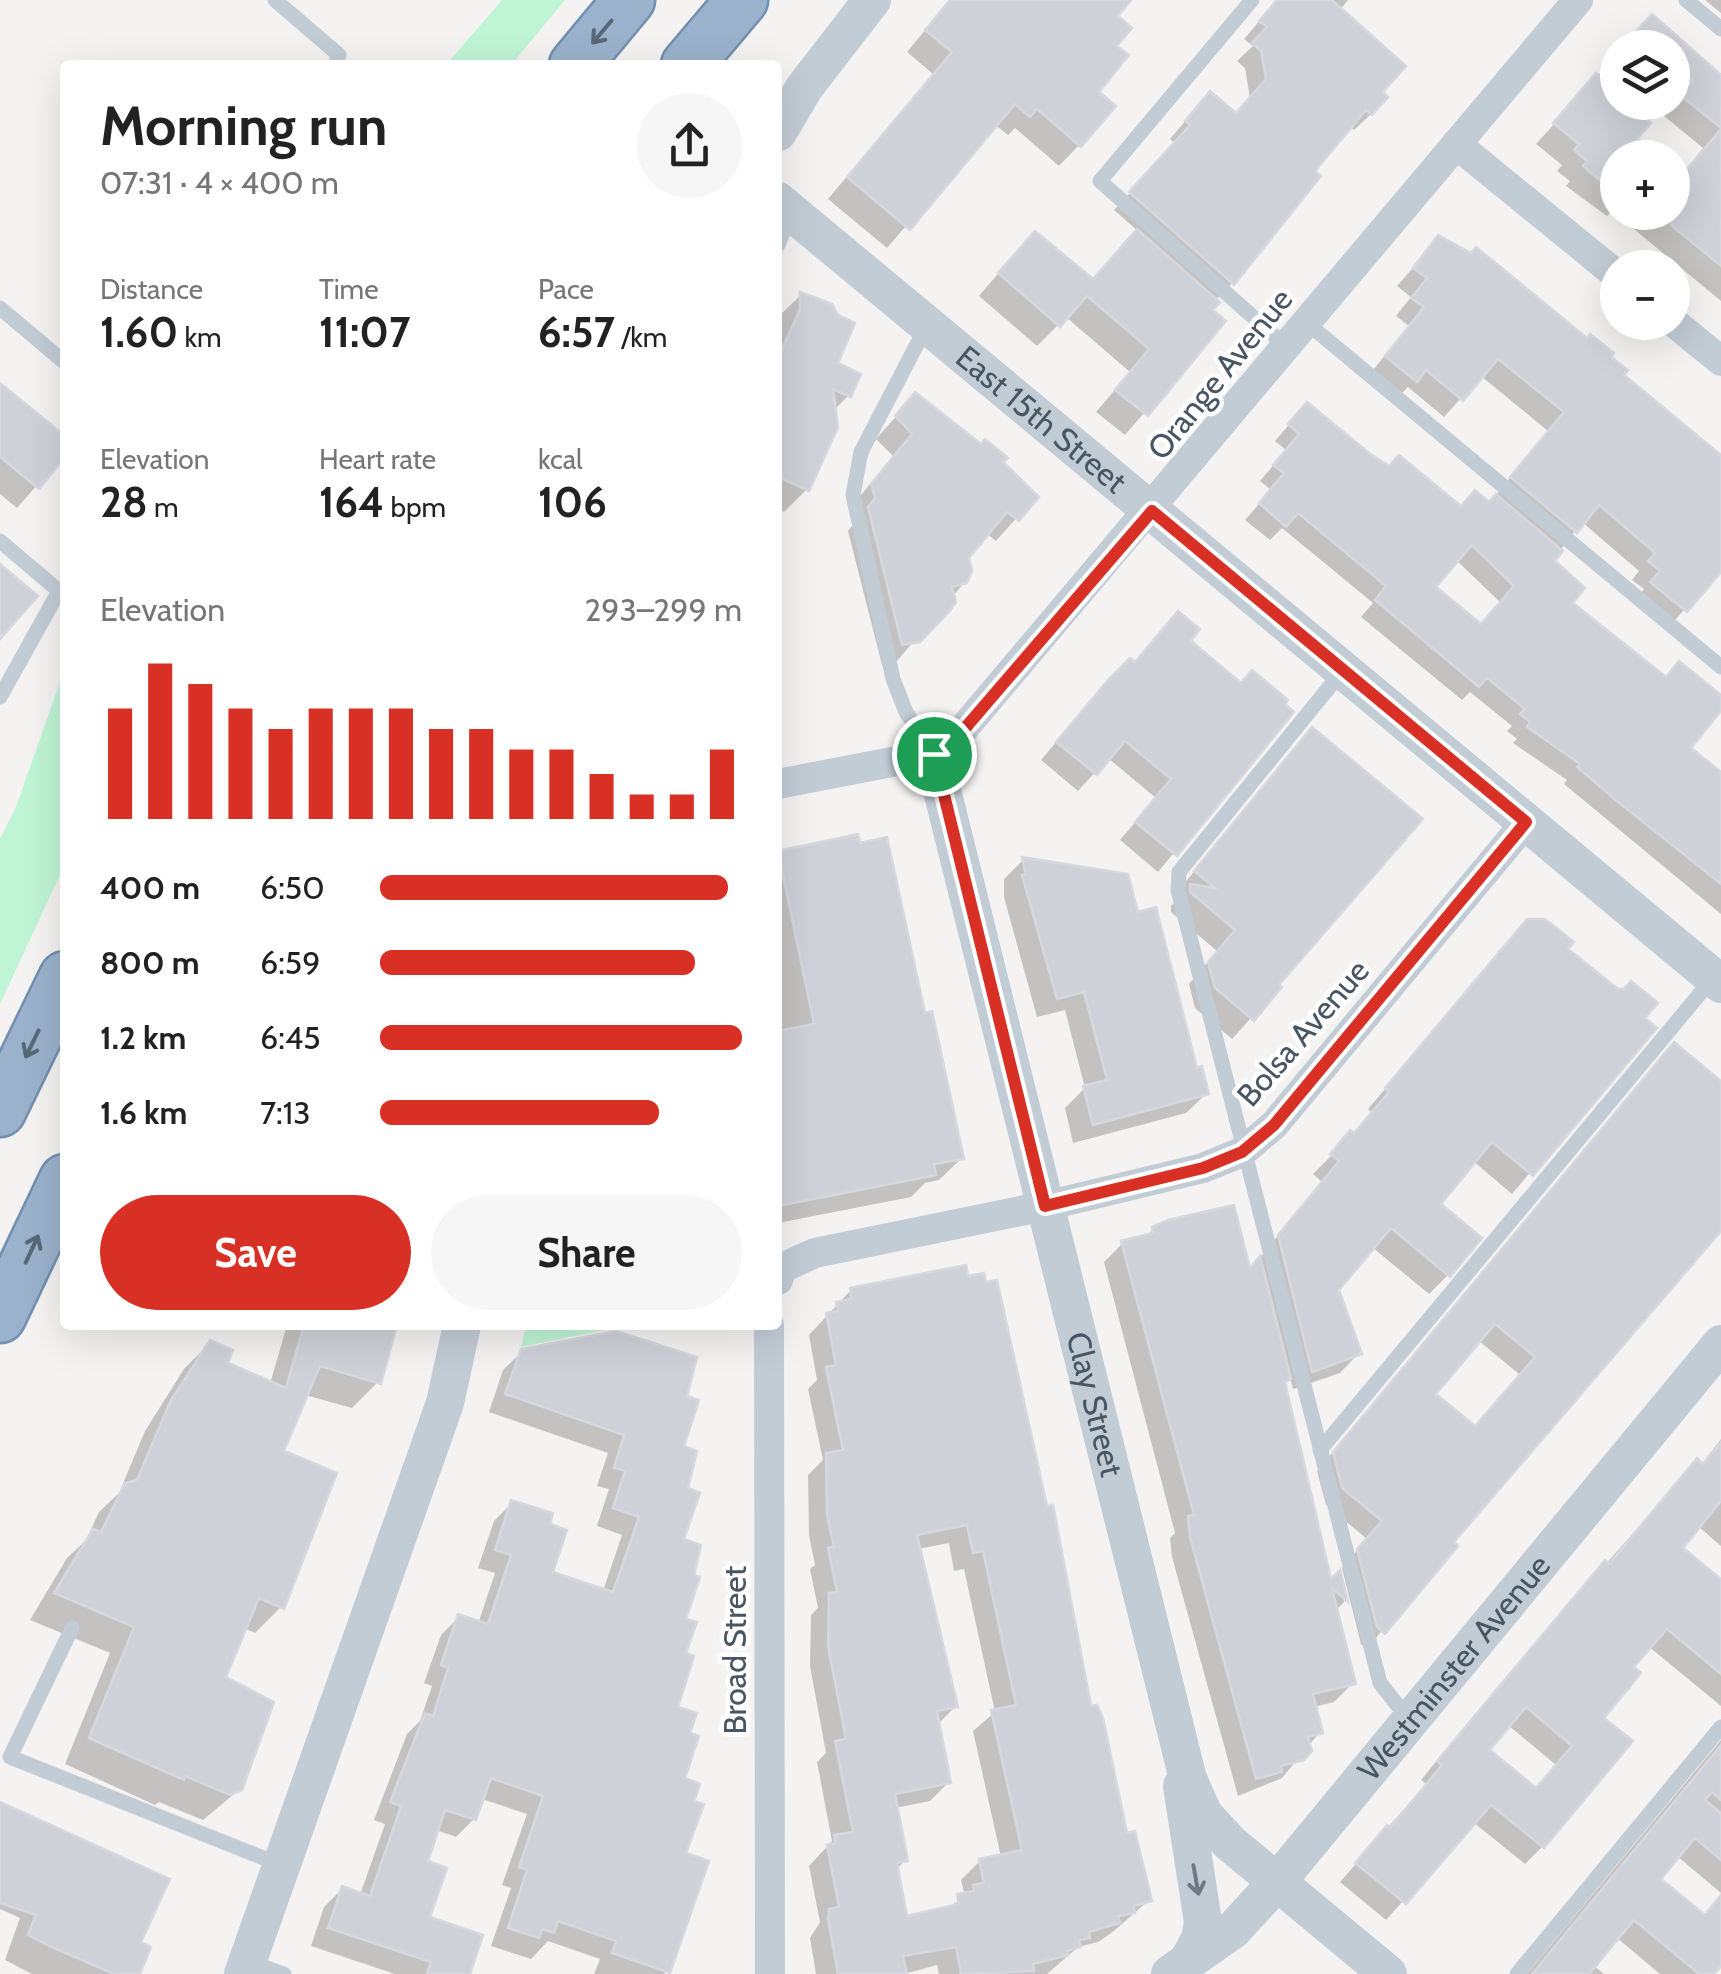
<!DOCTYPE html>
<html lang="en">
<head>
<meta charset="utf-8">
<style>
  :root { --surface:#fff; --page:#f6f6f6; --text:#222; --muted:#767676; --accent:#d93025 }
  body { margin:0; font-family:Cabin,sans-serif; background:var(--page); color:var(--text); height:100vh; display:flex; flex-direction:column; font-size:38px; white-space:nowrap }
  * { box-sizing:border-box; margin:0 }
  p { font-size:32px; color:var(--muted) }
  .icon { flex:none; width:55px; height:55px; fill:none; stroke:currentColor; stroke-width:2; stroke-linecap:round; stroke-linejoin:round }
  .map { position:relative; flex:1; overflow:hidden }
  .sheet { position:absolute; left:60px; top:60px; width:722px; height:1270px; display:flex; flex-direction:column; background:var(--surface); border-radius:10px; box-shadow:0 10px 40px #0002 }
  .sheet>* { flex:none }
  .fabs { position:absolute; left:1600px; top:30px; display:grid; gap:20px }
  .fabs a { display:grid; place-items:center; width:90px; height:90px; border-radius:50%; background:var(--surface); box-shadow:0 10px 40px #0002; font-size:50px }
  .pin { position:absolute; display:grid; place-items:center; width:85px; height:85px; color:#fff; margin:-42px; border:5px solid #fff; border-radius:50%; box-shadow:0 2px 10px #0007 }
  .round { display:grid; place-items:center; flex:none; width:105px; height:105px; border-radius:52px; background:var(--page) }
  .headline { display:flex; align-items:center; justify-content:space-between; height:170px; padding:0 40px }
  h1 { font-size:55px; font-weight:700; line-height:75px }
  .stats { display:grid; grid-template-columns:repeat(3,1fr); gap:15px; height:170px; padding:10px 40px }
  .stats div { display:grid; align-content:center }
  .stats b { font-size:42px; font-weight:700 }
  .stats small { font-size:28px; font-weight:400 }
  .stats p { font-size:28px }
  .chart { height:280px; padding:20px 40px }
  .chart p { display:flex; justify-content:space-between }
  .chart svg { width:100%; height:180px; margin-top:10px; stroke:var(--accent); stroke-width:6 }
  .button { display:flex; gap:20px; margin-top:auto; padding:20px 40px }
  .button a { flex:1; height:115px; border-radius:60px; background:var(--accent); color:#fff; font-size:40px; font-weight:700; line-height:115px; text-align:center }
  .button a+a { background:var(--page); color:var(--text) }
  ul { padding:0 40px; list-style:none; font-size:32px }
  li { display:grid; grid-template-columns:160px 120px 1fr; align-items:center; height:75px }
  li i { height:25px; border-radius:12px; background:var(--accent) }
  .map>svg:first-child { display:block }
  .green { fill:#bff4d4 }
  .shadow { fill:#0003; fill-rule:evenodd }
  .building { fill:#ced1d8; stroke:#d6d8de; stroke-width:2.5; fill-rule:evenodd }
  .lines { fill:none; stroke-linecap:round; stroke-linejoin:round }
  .trunk-casing { stroke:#718fb0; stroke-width:55 }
  .service { stroke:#c2ccd5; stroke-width:15 }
  .minor { stroke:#c2ccd5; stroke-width:30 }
  .tertiary { stroke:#c2ccd5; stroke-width:38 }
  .trunk { stroke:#9bb2cc; stroke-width:50 }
  .oneway { stroke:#596877 }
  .oneway2 { stroke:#6d7984 }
  .route-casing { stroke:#fff; stroke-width:20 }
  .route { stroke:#d93025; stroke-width:12 }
  .labels { text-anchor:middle; stroke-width:9; stroke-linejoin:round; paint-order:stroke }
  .street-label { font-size:32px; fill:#485562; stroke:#fff }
</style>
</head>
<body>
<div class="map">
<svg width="1721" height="1974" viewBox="0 0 1721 1974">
  <rect width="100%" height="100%" fill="#f5f2f2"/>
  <g class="green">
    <path d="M502 0H565L511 65H446Z"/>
    <path d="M65 668V864L0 1004V839L16 807Z"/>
    <path d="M526 1325H628L521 1347Z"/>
  </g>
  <g class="shadow">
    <path d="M950 0H1127L1114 16 1113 46 1079 145 1059 166 1015 128 1008 135 994 124 887 248 828 199 933 74 907 52Z"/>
    <path d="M1292 0H1348L1340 10 1380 93 1371 114 1354 130 1349 126 1312 171 1232 283 1215 301 1209 310 1223 321 1125 435 1096 412 1130 372 1066 317 1037 346 979 296 1014 255 1091 281 1138 231 1114 210 1175 143 1170 139 1194 111 1235 115 1250 98 1245 68 1237 61 1253 46 1244 39 1262 18Z"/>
    <path d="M1705 0H1721V13Z"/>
    <path d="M1652 18 1721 77V301L1612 211 1607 216 1566 186 1570 181 1557 171 1562 165 1536 144 1618 54V102H1672V48H1623ZM1658 111 1703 148 1680 177 1672 171V212H1618V158Z"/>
    <path d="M1439 238 1607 357 1620 375 1721 459V544L1716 574 1668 628 1635 601 1644 589 1632 580 1639 571 1582 522 1551 562 1569 603 1664 679 1721 698V707L1688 748 1721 775V914L1564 784 1567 780 1513 743 1517 739 1507 731 1512 726 1470 692 1462 700 1361 617 1373 603 1282 528 1270 540 1245 520 1271 490 1260 481 1286 450 1275 441 1293 420 1367 455 1460 508 1488 505 1548 431 1481 376 1444 417 1408 387 1398 397 1369 375 1409 326 1396 316 1411 297 1397 286ZM1456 560 1501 603 1480 627 1432 587Z"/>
    <path d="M801 295 849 395 833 411 807 489 784 512 778 509V317Z"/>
    <path d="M0 387 65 439V453L17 508 0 494Z"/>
    <path d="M915 395 1035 497 996 541 986 533 966 557 965 582 896 662 882 665 848 531 855 522 851 507 893 456 876 439Z"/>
    <path d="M1187 642 1240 686 1291 712 1158 872 1120 840 1156 798 1108 758 1078 791 1041 760 1091 701 1133 664Z"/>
    <path d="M1312 730 1278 988 1232 1039 1195 1008 1189 984 1217 951 1171 912V906L1181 896 1177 892Z"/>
    <path d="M856 837 923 1016 962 1158 939 1180 925 1183 911 1197 778 1223V854Z"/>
    <path d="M1023 860 1136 915 1206 1094 1186 1113 1073 1143 1065 1108 1085 1088 1065 1010 1037 1017 1004 897V879Z"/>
    <path d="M1528 921 1653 1028 1512 1194 1473 1161 1437 1204 1448 1275 1429 1294 1372 1247 1336 1290 1359 1353 1340 1373 1293 1389 1290 1377 1283 1384 1330 1583 1338 1574 1345 1601 1335 1611 1353 1683 1334 1702 1314 1707 1320 1732 1282 1778 1238 1796 1172 1557 1170 1538 1175 1533 1104 1262 1123 1243 1145 1238 1153 1229 1249 1271 1322 1182 1313 1174 1352 1135 1371 1112 1368 1109Z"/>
    <path d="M1658 1062 1721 1084V1228L1485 1502 1367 1649 1361 1644 1342 1568 1367 1539 1326 1505 1317 1471ZM1478 1340 1520 1375 1474 1428 1433 1395Z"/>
    <path d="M851 1290 1089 1710 1125 1836 1149 1900 1114 1931 1098 1942 1078 1947 1047 1974H939L937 1965 904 1974H816L810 1938 820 1922 809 1866 832 1841 817 1762 826 1753 810 1666 811 1615 818 1608 810 1569 815 1565 809 1535 808 1475 823 1460 808 1389 817 1380 809 1335ZM949 1543 954 1571 964 1569 995 1712 973 1731 1001 1857 980 1861 961 1880 965 1896 945 1910 905 1919 895 1870 906 1860 895 1808 930 1801 949 1782 937 1725 956 1706 918 1549Z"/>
    <path d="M287 1325H393L378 1382 352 1408 305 1395 280 1453 281 1607 255 1633 244 1628 223 1679 240 1789 203 1820 159 1802 155 1805 65 1764 110 1653 30 1620 67 1558 86 1540 99 1512 119 1493 145 1431 184 1369 210 1343 225 1365 270 1384Z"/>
    <path d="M522 1352 684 1397 683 1655 675 1709 686 1734 683 1854 668 1970 664 1974H594L600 1959 548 1941 531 1959 491 1946 511 1888 502 1885 527 1814 482 1799 474 1819 456 1837 436 1830 425 1863 427 1918 467 1974H395L311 1946 324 1907 342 1889 360 1895 385 1824 374 1820 407 1734 420 1721 432 1686 424 1683 441 1635 459 1617 478 1624 495 1573 478 1568 494 1521 512 1503 550 1573 603 1591 622 1535 597 1526 609 1489 597 1486 608 1453 489 1412 503 1370Z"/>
    <path d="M1721 1439V1546L1698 1526 1679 1548 1721 1583V1706L1648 1646 1630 1668 1601 1718 1543 1846 1525 1864 1473 1822 1386 1920 1340 1882 1426 1784 1421 1780 1494 1691 1680 1480 1701 1465ZM1508 1725 1556 1765 1535 1790 1487 1750Z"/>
    <path d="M1721 1740V1893L1677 1856 1658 1879 1703 1917 1721 1896V1962L1711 1974H1660L1616 1937 1593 1965 1604 1974H1527Z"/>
    <path d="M0 1805 137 1944V1974H32L5 1960 20 1918 0 1909Z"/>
  </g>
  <g class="building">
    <path d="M950 0H1131L1118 16 1132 28 1117 46 1129 55 1099 92 1116 106 1081 147 1037 109 1030 117 1015 104 910 230 847 177 952 52 925 30Z"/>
    <path d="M1277 0H1332L1406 66 1383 92 1388 97 1372 115 1366 110 1315 171 1321 176 1234 285 1129 192 1190 125 1185 121 1210 91 1236 113 1266 79 1261 51 1252 43 1267 27 1259 21Z"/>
    <path d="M1652 14 1721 75V128L1680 95 1692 81 1672 64V48H1645L1632 36Z"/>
    <path d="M1618 55V102H1627L1651 123 1637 139 1660 158H1618V195L1583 166 1587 161 1574 150 1579 144 1553 123 1596 73 1600 76Z"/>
    <path d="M1721 129V266L1672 226V187Z"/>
    <path d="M1137 229 1220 302 1213 310 1226 321 1148 416 1115 390 1149 349 1087 296 1060 327 998 273 1035 231 1093 279Z"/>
    <path d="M1438 235 1471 253 1476 247 1587 338 1590 334 1614 353 1611 357 1628 370 1624 375 1721 455V572L1687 612 1650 582 1660 571 1648 561 1655 553 1599 505 1577 533 1510 477 1564 412 1498 359 1463 401 1426 370 1417 382 1385 356 1424 307 1411 298 1427 278 1413 268Z"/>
    <path d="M800 292 832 304 838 315 855 323 838 363 861 374 851 397 833 389 838 427 809 491 778 477V358L800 309Z"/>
    <path d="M0 383 65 436V457L39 489 0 457Z"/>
    <path d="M915 392 981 444 985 439 1008 458 1003 462 1039 497 1019 521 1007 512 969 558 972 571 967 583 952 587 956 602 949 612 920 642 902 645 868 507 875 498 871 484 912 434 895 416Z"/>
    <path d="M1307 402 1369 453 1389 466 1399 455 1461 506 1475 490 1489 502 1496 494 1563 551 1555 561 1585 588 1573 603 1666 677 1679 661 1721 695V711L1691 748 1721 772V884L1617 801 1577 767 1580 764 1527 727 1530 722 1520 714 1525 709 1487 678 1479 687 1375 600 1386 586 1298 513 1286 527 1259 503 1284 473 1273 465 1299 434 1288 424ZM1472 545 1514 586 1481 624 1436 587Z"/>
    <path d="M0 564 38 596 0 639Z"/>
    <path d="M1178 611 1200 629 1191 641 1241 683 1252 670 1288 700 1285 704 1294 712 1177 856 1135 822 1171 779 1125 741 1097 775 1056 742 1108 680 1130 658 1135 662Z"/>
    <path d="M1312 727 1423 819 1279 985 1282 987 1254 1021 1215 988 1208 962 1235 930 1190 892V884L1215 888 1194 871Z"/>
    <path d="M858 834 860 843 887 837 925 1013 932 1011 964 1159 934 1164 936 1175 778 1206V1031L814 1024 778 851Z"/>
    <path d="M1022 857 1128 874 1138 912 1156 907 1197 1068 1202 1066 1209 1094 1093 1125 1083 1086 1107 1080 1084 992 1057 999 1022 875 1026 874Z"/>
    <path d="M1527 919H1545L1574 942 1568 949 1618 989H1624L1631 981 1658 1003 1645 1018 1657 1028 1533 1176 1492 1142 1441 1204 1482 1238 1450 1277 1391 1228 1339 1290 1362 1354 1312 1372 1278 1235 1339 1161 1330 1154 1350 1130 1354 1133 1389 1092 1385 1088Z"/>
    <path d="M1674 1042 1721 1081V1231L1454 1542 1458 1546 1385 1634 1377 1627 1357 1549 1382 1521 1342 1488 1333 1452ZM1495 1324 1535 1357 1475 1426 1436 1394Z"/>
    <path d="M1234 1205 1250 1268 1260 1256 1291 1379 1285 1382 1331 1579 1340 1570 1348 1602 1332 1588 1356 1684 1313 1694 1323 1733 1308 1737 1312 1751 1304 1760 1281 1766 1282 1772 1256 1779 1190 1537 1188 1516 1194 1515 1121 1241 1153 1233 1152 1227 1168 1220Z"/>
    <path d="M966 1265 968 1276 984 1273 986 1282 997 1280 1047 1506 1053 1505 1091 1706 1097 1705 1103 1718 1127 1833 1135 1831 1152 1901 1134 1906 1135 1913 1118 1916 1120 1923 1089 1932 1090 1938 1079 1940 1081 1947 1067 1951 1068 1955 1033 1964 1034 1971 961 1974 956 1947 903 1956 907 1974H838L828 1918 829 1909 839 1907 827 1845 836 1843 834 1835 853 1832 835 1741 846 1739 828 1646 829 1593 837 1592 828 1548 834 1547 827 1515 826 1453 843 1450 826 1367 836 1365 826 1313 838 1311 836 1302 851 1299 850 1288ZM967 1525 973 1553 983 1551 1016 1705 991 1710 1022 1850 979 1859 984 1883 973 1885 974 1891 957 1894 959 1904 907 1916 897 1863 908 1861 895 1794 951 1783 937 1711 958 1707 917 1535Z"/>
    <path d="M304 1325H397L381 1384 320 1366 284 1451 337 1473 284 1609 259 1598 226 1677 274 1702 242 1790 230 1795 185 1776 184 1780 89 1738 134 1627 54 1593 93 1529 101 1532 125 1483 137 1480 170 1402 210 1340 233 1350 228 1363 286 1388Z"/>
    <path d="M616 1331 697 1357 687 1396 699 1400 684 1446 697 1451 688 1488 700 1493 684 1539 701 1545 694 1575 700 1577 686 1619 697 1622 686 1653 694 1656 678 1707 697 1713 690 1733 699 1736 685 1778 700 1784 694 1801 704 1804 686 1853 709 1861 670 1973 612 1953 616 1941 558 1921 554 1933 542 1929 539 1938 508 1928 527 1870 519 1867 543 1796 491 1778 476 1820 445 1810 428 1861 447 1868 430 1917 483 1935 470 1974H427L431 1962 328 1928 342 1886 370 1896 401 1806 390 1802 425 1713 433 1716 448 1668 441 1665 458 1614 488 1624 511 1555 495 1550 511 1500 553 1513 550 1524 567 1530 553 1572 613 1592 639 1517 613 1508 625 1471 614 1468 624 1435 505 1394 521 1349Z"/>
    <path d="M1721 1442V1501L1683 1548 1721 1579V1674L1667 1629 1634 1667 1641 1673 1604 1718 1633 1741 1544 1848 1491 1805 1406 1904 1355 1863 1387 1825 1390 1828 1442 1765 1437 1761 1605 1560 1609 1564 1697 1458 1703 1464ZM1526 1707 1572 1746 1536 1788 1490 1750Z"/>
    <path d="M1721 1745V1800L1712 1792 1705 1800 1721 1813V1860L1695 1838 1661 1879 1705 1915 1721 1895V1966L1714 1974H1699L1634 1920 1589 1974H1532Z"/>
    <path d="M0 1802 170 1879 141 1942 151 1947 140 1974H114L54 1948 28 1935 36 1915 0 1903Z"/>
  </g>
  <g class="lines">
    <defs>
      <g id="trunk">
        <path d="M575 65 629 0"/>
        <path d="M687 65 742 0"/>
        <path d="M0 1111 65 977"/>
        <path d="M0 1317 65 1180"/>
      </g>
    </defs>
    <use href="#trunk" class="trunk-casing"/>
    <g class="service">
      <path d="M275 0 339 55 335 65"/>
      <path d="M1252 0 1100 181 1287 347"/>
      <path d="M1686 0 1721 29"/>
      <path d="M778 245 791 213"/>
      <path d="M0 308 63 361"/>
      <path d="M1307 323 1721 667"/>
      <path d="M927 325 861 452 853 495 893 679 906 712 933 754"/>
      <path d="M0 541 59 591 0 697"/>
      <path d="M1344 669 1179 872 1178 890 1380 1683 1410 1721"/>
      <path d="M1320 1450 1713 978"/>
      <path d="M72 1628 10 1757 281 1865"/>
      <path d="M247 1961 284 1974"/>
      <path d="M1517 1974 1721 1727"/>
    </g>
    <g class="minor">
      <path d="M1456 144 1618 276"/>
      <path d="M1672 321 1721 361"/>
      <path d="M778 784 933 754 959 734 1578 0"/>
      <path d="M778 1280 782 1268 815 1253 1045 1206 1203 1168 1242 1152 1274 1125 1526 822"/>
      <path d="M769 1325 770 1974"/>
    </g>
    <g class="tertiary">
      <path d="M778 132 804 88 872 0"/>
      <path id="s1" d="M778 201 1721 984"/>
      <path id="s2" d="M933 754 1188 1779 1204 1815 1230 1843 1388 1974"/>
      <path d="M1182 1786 1203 1922 1200 1939 1187 1963"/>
      <path d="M243 1974 445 1403 462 1325"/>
      <path id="s3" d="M1170 1974 1233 1930 1277 1882 1721 1344"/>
    </g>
    <use href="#trunk" class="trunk"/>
  </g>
  <defs><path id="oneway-shaft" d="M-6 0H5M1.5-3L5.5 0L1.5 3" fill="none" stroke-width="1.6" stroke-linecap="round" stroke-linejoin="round" transform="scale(2.5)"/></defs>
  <g class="oneway">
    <use href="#oneway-shaft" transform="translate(602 32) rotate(130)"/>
    <use href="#oneway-shaft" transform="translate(32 1044) rotate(116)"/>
    <use href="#oneway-shaft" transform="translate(32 1249) rotate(-65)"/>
  </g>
  <use class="oneway2" href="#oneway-shaft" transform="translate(1196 1880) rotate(80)"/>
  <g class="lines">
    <defs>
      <path id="route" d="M1152 511 1526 822 1274 1125 1242 1152 1203 1168 1045 1206 934 754 960 734Z"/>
    </defs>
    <use href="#route" class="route-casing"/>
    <use href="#route" class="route"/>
  </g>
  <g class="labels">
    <g class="street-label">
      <text transform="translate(1220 374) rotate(-51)" y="11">Orange Avenue</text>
      <text dy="11" stroke="none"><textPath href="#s1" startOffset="342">East 15th Street</textPath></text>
      <text transform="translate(1303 1033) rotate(-49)" y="11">Bolsa Avenue</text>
      <text dy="11" stroke="none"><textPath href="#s2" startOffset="670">Clay Street</textPath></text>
      <text transform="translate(735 1650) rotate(-90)" y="11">Broad Street</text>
      <text dy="11" stroke="none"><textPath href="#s3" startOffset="420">Westminster Avenue</textPath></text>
    </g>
  </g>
</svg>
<div class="fabs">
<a><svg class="icon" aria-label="layers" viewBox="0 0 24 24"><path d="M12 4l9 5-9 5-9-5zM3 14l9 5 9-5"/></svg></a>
<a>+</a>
<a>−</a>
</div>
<div class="pin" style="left:934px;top:754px;background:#1e9e55"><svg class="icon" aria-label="arrive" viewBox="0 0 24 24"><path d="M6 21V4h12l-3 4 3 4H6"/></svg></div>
<section class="sheet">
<div class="headline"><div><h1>Morning run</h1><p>07:31 · 4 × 400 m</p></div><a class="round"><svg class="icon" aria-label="share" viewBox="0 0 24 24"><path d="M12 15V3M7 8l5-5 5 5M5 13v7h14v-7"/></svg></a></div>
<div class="stats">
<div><p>Distance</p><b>1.60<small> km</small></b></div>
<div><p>Time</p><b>11:07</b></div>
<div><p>Pace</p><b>6:57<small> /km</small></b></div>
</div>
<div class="stats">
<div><p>Elevation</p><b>28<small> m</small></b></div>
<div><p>Heart rate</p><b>164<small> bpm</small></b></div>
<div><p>kcal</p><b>106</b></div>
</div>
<div class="chart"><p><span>Elevation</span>293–299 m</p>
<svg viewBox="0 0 160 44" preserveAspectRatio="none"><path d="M5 44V17M15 44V6M25 44V11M35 44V17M45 44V22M55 44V17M65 44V17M75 44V17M85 44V22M95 44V22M105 44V27M115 44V27M125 44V33M135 44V38M145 44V38M155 44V27"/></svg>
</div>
<ul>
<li><b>400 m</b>6:50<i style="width:96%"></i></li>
<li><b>800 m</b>6:59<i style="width:87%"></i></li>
<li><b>1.2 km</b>6:45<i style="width:100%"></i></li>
<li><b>1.6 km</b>7:13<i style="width:77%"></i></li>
</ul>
<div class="button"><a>Save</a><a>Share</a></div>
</section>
</div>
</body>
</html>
